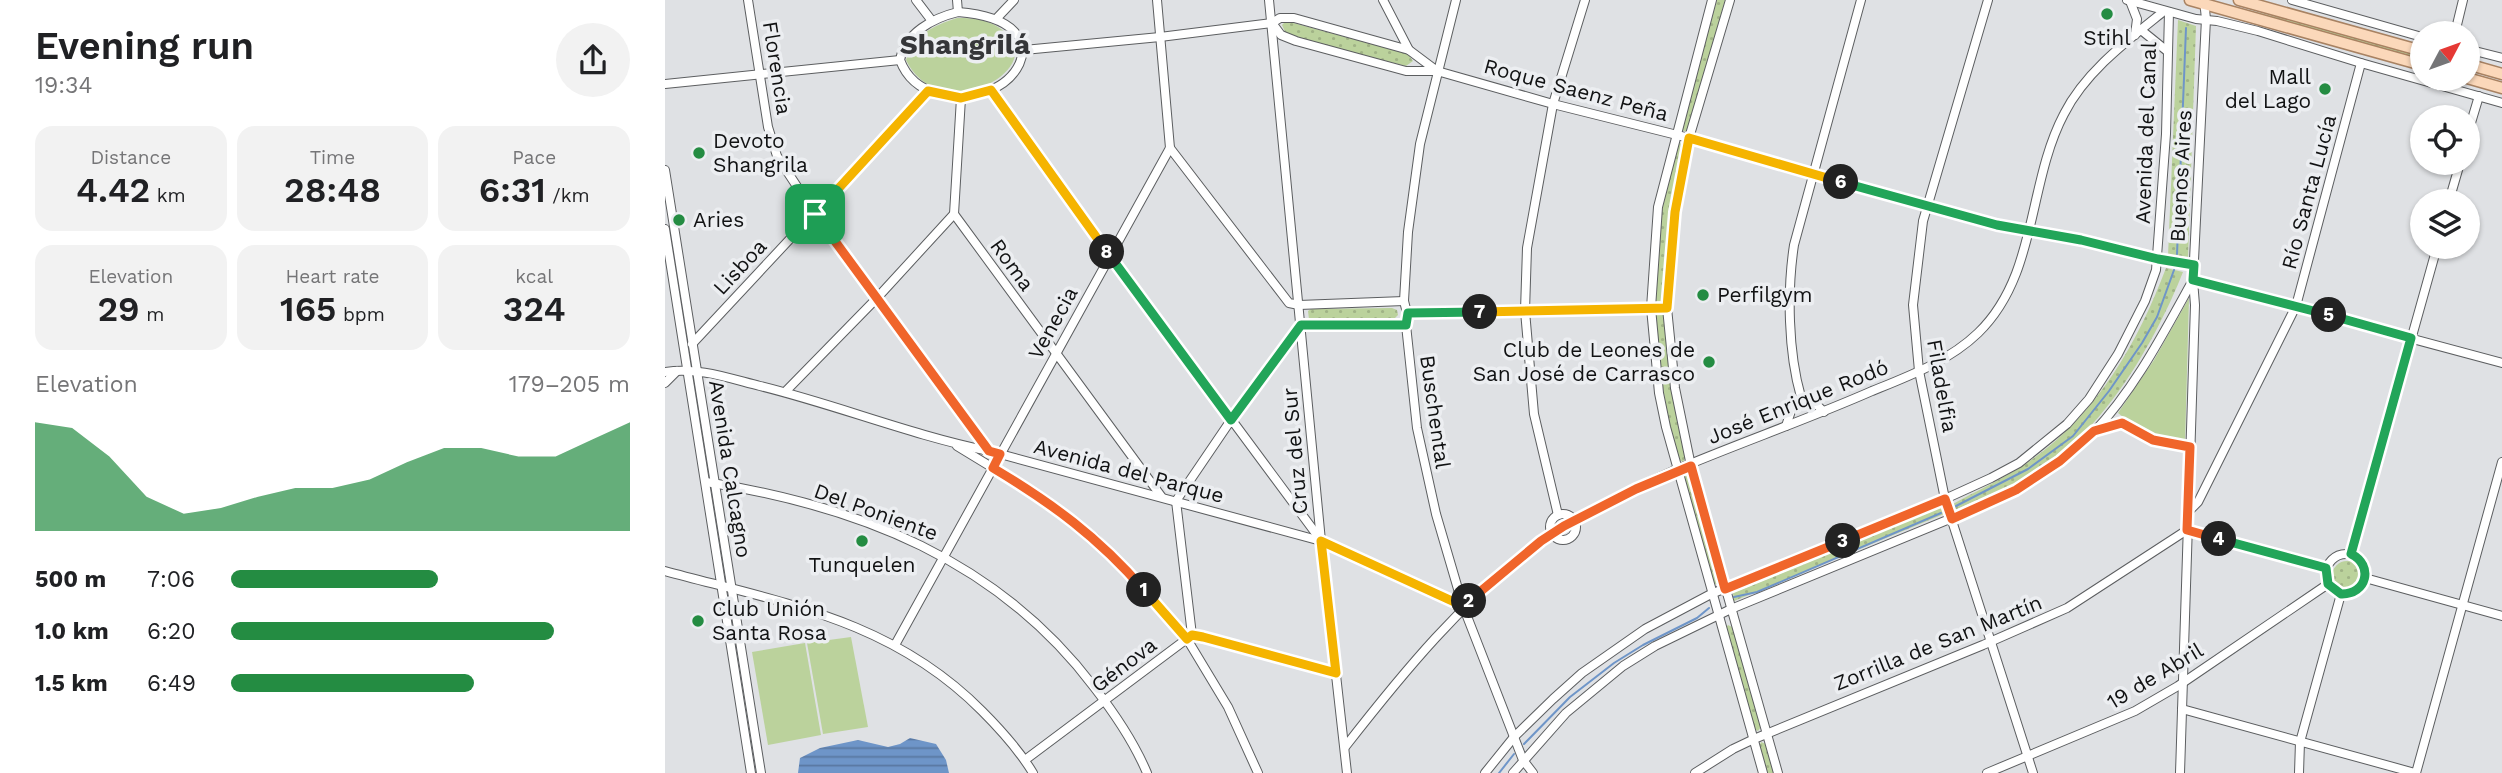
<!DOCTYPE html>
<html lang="en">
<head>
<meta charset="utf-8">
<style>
  :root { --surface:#fff; --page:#f2f2f2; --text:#202124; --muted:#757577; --accent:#248c42 }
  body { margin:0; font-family:"Work Sans",sans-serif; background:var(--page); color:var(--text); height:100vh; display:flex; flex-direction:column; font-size:26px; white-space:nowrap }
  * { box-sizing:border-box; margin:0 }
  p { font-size:23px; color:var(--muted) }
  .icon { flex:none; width:38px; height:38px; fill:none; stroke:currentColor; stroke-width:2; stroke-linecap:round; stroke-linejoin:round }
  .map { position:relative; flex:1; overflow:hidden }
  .details { display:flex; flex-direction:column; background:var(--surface); width:665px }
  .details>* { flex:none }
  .needle { width:46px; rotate:49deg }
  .buttons { position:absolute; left:1745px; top:21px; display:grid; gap:14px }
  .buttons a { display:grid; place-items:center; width:70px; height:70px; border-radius:50%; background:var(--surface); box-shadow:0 2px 5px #0004; font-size:35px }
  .pin { position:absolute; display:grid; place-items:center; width:60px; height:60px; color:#fff; margin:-30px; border-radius:14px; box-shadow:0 4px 10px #0006 }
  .km { position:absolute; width:35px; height:35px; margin:-18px; border-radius:50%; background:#222; color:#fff; font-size:19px; line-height:35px; text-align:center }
  .round { display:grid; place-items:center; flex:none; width:74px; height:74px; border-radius:37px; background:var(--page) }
  .head { display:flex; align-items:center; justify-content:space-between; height:119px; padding:0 35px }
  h1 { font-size:38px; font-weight:600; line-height:52px }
  .figures { display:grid; grid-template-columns:repeat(3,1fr); gap:10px; height:119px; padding:7px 35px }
  .figures div { display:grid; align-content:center; border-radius:18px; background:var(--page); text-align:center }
  .figures b { font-size:35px; font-weight:600 }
  .figures small { font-size:19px; font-weight:400 }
  .figures p { font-size:19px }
  .chart { height:196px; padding:14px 35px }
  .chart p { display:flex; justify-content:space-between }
  .chart svg { width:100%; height:126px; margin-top:7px; fill:var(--accent); opacity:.7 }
  ul { padding:0 35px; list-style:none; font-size:23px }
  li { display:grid; grid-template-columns:112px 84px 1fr; align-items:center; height:52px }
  li i { height:18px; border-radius:9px; background:var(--accent) }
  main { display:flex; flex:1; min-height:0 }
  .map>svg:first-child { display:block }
  .grass { fill:url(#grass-dots) }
  .green { fill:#bbd29c }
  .water { fill:url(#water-rules) }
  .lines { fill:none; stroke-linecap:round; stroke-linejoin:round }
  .stream { stroke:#6e95c8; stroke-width:2 }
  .minor-casing { stroke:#5c5e60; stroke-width:10 }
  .major-casing { stroke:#a88262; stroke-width:13 }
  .minor { stroke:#fff; stroke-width:8 }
  .major { stroke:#fbd8ba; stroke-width:10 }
  .split-1-casing { stroke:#fff; stroke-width:14 }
  .split-2-casing { stroke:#fff; stroke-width:14 }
  .split-3-casing { stroke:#fff; stroke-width:14 }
  .split-4-casing { stroke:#fff; stroke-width:14 }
  .split-5-casing { stroke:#fff; stroke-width:14 }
  .split-6-casing { stroke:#fff; stroke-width:14 }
  .split-7-casing { stroke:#fff; stroke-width:14 }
  .split-8-casing { stroke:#fff; stroke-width:14 }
  .split-9-casing { stroke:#fff; stroke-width:14 }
  .split-1 { stroke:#f0652b; stroke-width:9 }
  .split-2 { stroke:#f5b400; stroke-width:9 }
  .split-3 { stroke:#f0652b; stroke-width:9 }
  .split-4 { stroke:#f0652b; stroke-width:9 }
  .split-5 { stroke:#22a559; stroke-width:9 }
  .split-6 { stroke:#22a559; stroke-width:9 }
  .split-7 { stroke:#f5b400; stroke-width:9 }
  .split-8 { stroke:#22a559; stroke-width:9 }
  .split-9 { stroke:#f5b400; stroke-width:9 }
  .poi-dot { fill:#248c42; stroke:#eceef1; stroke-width:2.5 }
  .labels { text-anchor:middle; stroke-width:7; stroke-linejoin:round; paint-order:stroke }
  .poi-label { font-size:21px; fill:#111213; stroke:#eceef1; text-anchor:start }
  .street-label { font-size:21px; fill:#111213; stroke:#eceef1 }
  .district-label { font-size:28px; font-weight:bold; fill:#353639; stroke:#eceef1 }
</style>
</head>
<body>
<main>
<section class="details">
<div class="head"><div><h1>Evening run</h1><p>19:34</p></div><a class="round"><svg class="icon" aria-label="share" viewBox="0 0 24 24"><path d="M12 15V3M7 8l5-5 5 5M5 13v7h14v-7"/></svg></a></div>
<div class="figures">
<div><p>Distance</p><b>4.42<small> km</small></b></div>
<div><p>Time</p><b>28:48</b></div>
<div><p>Pace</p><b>6:31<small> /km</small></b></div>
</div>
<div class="figures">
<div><p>Elevation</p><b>29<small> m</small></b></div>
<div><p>Heart rate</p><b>165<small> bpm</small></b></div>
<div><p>kcal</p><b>324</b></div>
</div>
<div class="chart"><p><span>Elevation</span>179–205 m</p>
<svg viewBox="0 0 160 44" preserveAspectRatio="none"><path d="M0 44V6L10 8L20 18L30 32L40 38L50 36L60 32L70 29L80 29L90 26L100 20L110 15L120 15L130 18L140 18L150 12L160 6V44z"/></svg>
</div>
<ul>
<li><b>500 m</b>7:06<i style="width:52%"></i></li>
<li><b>1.0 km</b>6:20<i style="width:81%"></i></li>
<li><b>1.5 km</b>6:49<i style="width:61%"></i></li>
</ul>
</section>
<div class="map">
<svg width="1837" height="773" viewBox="0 0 1837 773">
  <defs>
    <pattern id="grass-dots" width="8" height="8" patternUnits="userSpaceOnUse" patternTransform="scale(1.75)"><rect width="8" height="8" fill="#bbd29c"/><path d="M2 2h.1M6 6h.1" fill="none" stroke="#a0b386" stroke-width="1.8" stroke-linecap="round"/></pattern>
    <pattern id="water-rules" width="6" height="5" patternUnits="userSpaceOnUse" patternTransform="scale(1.75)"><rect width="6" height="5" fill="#6e95c8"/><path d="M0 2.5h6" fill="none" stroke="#5978a1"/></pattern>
  </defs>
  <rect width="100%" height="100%" fill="#dfe1e4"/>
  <g class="grass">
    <path d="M1052 0H1060L1023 132 1015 130Z"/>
    <path d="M1560 4 1757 54V60L1560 6Z"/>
    <path d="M1513 20 1531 26 1523 258 1503 256Z"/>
    <path d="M621 21 743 54 748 61 741 66 622 36 617 25Z"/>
    <path d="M1012 143 1019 144 1003 221 998 301H990L995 220Z"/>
    <path d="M1501 268 1518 272C1489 345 1435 438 1363 477 1340 490 1314 499 1290 510L1288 504C1311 491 1336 480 1359 465 1429 419 1472 345 1501 268Z"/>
    <path d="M727 308 732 310 733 315 730 318 648 321 644 319 643 311 646 309Z"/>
    <path d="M989 314H998L1007 387 1021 456 1018 462 1013 459C1000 411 994 363 989 314Z"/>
    <path d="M1021 472 1026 474 1055 583 1048 585 1018 476Z"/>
    <path d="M1276 507 1279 514 1069 601 1068 593Z"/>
    <circle cx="1682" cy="576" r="15"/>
    <path d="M1063 625 1067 627 1096 727 1093 731 1089 729 1060 629Z"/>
    <path d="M1096 742 1101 744 1109 773H1101L1094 747Z"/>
  </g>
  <g class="green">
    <path d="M292 18C311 18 327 20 342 34 381 71 274 128 241 60 249 34 268 26 292 18Z"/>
    <path d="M1524 298 1520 444 1485 438 1453 413 1489 360Z"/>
    <path d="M186 637 203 727 158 734 142 643Z"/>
    <path d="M140 643 156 735 103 745 87 652Z"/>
  </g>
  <path class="water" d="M245 738 271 744 281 760 284 773H133L135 758 155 748 193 740 223 747 235 744Z"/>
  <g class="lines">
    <g class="stream">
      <path d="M1512 254 1521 28"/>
      <path d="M1291 506 1363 469 1408 436 1444 391 1477 343 1492 317 1509 270"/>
      <path d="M1069 597 1092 592 1276 513"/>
      <path d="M859 744 905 697 949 663 978 645 1032 618 1044 608"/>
      <path d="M834 773 849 754"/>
    </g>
    <defs>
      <g id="minor">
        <path d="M83 0 103 127 112 156 150 214 324 451"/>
        <path d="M251 0 267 21"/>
        <path d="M292 0 293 12"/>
        <path d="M604 0 656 541 682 773"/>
        <path d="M718 0 744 50"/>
        <path d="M791 0 755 144 743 232 739 301 742 313 741 325 752 428 771 514 798 606 858 760 868 773"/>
        <path d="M1047 0 993 207 986 308 994 393 1001 427 1098 773"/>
        <path d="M1065 0 1024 138 1010 212 1002 308 1010 388 1026 466 1113 773"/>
        <path d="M1323 0 1258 221 1248 305 1254 371 1280 499 1368 773"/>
        <path d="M1462 0 1531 19 1552 21 1593 31 1696 63 1837 103"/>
        <path d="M1627 0 1757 37"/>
        <path d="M1465 1 1472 19 1470 35"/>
        <path d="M293 12C409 21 347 114 274 94 255 89 242 79 235 60 240 33 268 18 293 12Z"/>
        <path d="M332 18 349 0"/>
        <path d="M607 23 616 35 631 41 741 71H772L888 104 1024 138 1262 207 1332 225 1416 240 1493 259 1529 265"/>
        <path d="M1476 30 1502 51"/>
        <path d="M1790 33 1798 0"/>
        <path d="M1802 49 1837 58"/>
        <path d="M359 50 495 37 607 23 615 18H629L744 50 772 71"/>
        <path d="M0 84 235 60"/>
        <path d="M326 90 446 257 655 539"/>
        <path d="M296 98 289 214 496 496"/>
        <path d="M1802 136 1814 96"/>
        <path d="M505 148 624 303 634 305 739 301"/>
        <path d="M0 170 96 773"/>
        <path d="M1784 201 1795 163"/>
        <path d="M0 229 86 773"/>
        <path d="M1528 280 1837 363"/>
        <path d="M742 313 1002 308"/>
        <path d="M27 344 263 91"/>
        <path d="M0 372C33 367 63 378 95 386 172 405 246 435 324 451L656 541 798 606"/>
        <path d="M0 383 12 371"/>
        <path d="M120 392 212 298 289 214"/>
        <path d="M1136 397C1123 352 1122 291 1129 245L1196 0"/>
        <path d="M1121 426 1127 408 1136 397 1153 406 1159 412"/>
        <path d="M1429 431 1457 423 1488 440 1525 447"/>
        <path d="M292 446 374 496 430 538 475 585 522 639 563 707 593 773"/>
        <path d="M41 482C194 506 333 560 429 687 450 714 469 742 482 773"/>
        <path d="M1523 512 1533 502 1631 306 1696 63"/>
        <circle cx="898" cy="527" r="13"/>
        <path d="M893 515 869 414 860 311 862 248 888 104 920 0"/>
        <circle cx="1681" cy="574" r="20"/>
        <path d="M1686 554 1772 247"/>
        <path d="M0 571C118 603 227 620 317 711 336 730 354 750 368 773"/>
        <path d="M1700 578 1837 616"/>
        <path d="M527 635 511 501 566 420 636 325H741"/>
        <path d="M230 645 505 148 492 0"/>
        <path d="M1517 709 1750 773"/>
        <path d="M680 747C740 670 797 601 875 542 910 516 968 489 1008 471 1074 443 1141 420 1207 391 1244 376 1284 361 1313 333 1373 275 1362 184 1399 114 1420 72 1463 40 1499 11"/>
        <path d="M360 760 527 635 671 673"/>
        <path d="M820 773 849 737 888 699 917 673 980 629 1046 594 1280 499 1326 478 1354 463 1402 424 1424 399 1453 354 1480 301 1491 270 1501 134 1504 12"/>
        <path d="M848 773 901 713 958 666 990 646 1066 609 1326 502C1362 484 1399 462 1428 433 1470 389 1499 332 1528 280"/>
        <path d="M1030 773 1068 749 1089 739 1318 645 1402 608 1522 530 1661 568"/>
        <path d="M1322 773 1470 711 1513 686 1663 584"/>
        <path d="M1515 773 1530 305 1528 280 1541 19 1539 0"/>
        <path d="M1634 773 1635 742 1676 594"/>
        <path d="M1751 773 1837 462"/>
      </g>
      <g id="major">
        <path d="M1525 0 1757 65"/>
        <path d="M1574 0 1757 51"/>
        <path d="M1802 64 1837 74"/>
        <path d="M1802 78 1837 88"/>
      </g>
    </defs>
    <use href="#minor" class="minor-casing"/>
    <use href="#major" class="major-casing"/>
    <use href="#minor" class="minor"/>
    <use href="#major" class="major"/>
  </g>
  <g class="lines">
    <defs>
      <path id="split-1" d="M150 214 324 451 335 454 328 468C388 504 433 537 479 590"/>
      <path id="split-2" d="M479 590 522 639 527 635 538 637 671 673 656 541 798 606 804 601"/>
      <path id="split-3" d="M804 601 876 541 899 526 971 489 1026 466 1060 589 1178 541"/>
      <path id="split-4" d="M1178 541 1280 499 1287 519 1351 490 1395 461 1429 431 1457 423 1488 440 1525 447 1522 530 1554 539"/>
      <path id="split-5" d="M1554 539 1661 568 1663 584 1676 594C1702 595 1709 565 1686 554L1746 338 1664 315"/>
      <path id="split-6" d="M1176 182 1332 225 1416 240 1493 259 1529 265 1528 280 1664 315"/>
      <path id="split-7" d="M815 312 1002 308 1010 212 1024 138 1176 182"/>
      <path id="split-8" d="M442 252 566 420 636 325H741L743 313 815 312"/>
      <path id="split-9" d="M150 214 263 91 296 98 326 90 442 252"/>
    </defs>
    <use href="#split-1" class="split-1-casing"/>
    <use href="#split-2" class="split-2-casing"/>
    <use href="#split-3" class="split-3-casing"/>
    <use href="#split-4" class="split-4-casing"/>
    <use href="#split-5" class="split-5-casing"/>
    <use href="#split-6" class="split-6-casing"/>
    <use href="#split-7" class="split-7-casing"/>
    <use href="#split-8" class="split-8-casing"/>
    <use href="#split-9" class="split-9-casing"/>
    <use href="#split-1" class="split-1"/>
    <use href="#split-2" class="split-2"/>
    <use href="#split-3" class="split-3"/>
    <use href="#split-4" class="split-4"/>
    <use href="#split-5" class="split-5"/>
    <use href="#split-6" class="split-6"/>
    <use href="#split-7" class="split-7"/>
    <use href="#split-8" class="split-8"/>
    <use href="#split-9" class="split-9"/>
  </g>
  <g class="poi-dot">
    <circle cx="1442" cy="14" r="7"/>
    <circle cx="1660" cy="89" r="7"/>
    <circle cx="34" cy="153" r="7"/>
    <circle cx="14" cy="220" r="7"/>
    <circle cx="1038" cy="295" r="7"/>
    <circle cx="1044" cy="362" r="7"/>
    <circle cx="197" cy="541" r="7"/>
    <circle cx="33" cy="621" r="7"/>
  </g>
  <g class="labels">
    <g class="poi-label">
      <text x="1442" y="45" text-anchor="middle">Stihl</text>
      <text x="1646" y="84" text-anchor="end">Mall<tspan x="1646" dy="24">del Lago</tspan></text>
      <text x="48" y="148">Devoto<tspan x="48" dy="24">Shangrila</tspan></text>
      <text x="28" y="227">Aries</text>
      <text x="1052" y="302">Perfilgym</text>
      <text x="1030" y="357" text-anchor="end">Club de Leones de<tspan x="1030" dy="24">San José de Carrasco</tspan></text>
      <text x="197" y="572" text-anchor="middle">Tunquelen</text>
      <text x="47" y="616">Club Unión<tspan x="47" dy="24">Santa Rosa</tspan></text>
    </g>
    <g class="street-label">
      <text transform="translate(112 68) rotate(81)" y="7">Florencia</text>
      <text transform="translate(911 90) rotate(15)" y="7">Roque Saenz Peña</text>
      <text transform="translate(1481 133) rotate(-88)" y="7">Avenida del Canal</text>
      <text transform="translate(1516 176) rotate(-87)" y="7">Buenos Aires</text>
      <text transform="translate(1644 192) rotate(-75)" y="7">Río Santa Lucía</text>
      <text transform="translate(347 265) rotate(54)" y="7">Roma</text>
      <text transform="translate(75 267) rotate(-47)" y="7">Lisboa</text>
      <text transform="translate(388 323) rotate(-61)" y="7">Venecia</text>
      <text transform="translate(1277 386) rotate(80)" y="7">Filadelfia</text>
      <text transform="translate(1133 402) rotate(-22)" y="7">José Enrique Rodó</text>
      <text transform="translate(770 412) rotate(82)" y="7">Buschental</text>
      <text transform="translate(630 451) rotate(-95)" y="7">Cruz del Sur</text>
      <text transform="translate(65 469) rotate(81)" y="7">Avenida Calcagno</text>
      <text transform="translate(464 471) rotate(15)" y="7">Avenida del Parque</text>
      <text transform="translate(211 512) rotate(20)" y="7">Del Poniente</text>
      <text transform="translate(1273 643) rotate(-22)" y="7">Zorrilla de San Martín</text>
      <text transform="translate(459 665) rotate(-37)" y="7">Génova</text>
      <text transform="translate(1490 676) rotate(-31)" y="7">19 de Abril</text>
    </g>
    <g class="district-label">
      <text x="300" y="54">Shangrilá</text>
    </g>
  </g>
</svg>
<div class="buttons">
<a><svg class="needle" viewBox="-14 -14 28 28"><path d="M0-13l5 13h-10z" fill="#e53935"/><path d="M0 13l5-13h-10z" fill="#757577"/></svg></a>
<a><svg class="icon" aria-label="locate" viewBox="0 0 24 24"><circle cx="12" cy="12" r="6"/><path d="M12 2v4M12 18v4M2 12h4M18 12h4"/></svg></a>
<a><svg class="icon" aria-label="layers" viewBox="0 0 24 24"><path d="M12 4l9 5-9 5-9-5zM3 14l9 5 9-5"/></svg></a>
</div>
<div class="pin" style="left:150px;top:214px;background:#1e9e55"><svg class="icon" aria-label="arrive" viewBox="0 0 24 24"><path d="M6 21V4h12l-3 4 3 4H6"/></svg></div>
<b class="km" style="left:479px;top:590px">1</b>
<b class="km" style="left:804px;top:601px">2</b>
<b class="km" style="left:1178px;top:541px">3</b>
<b class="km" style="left:1554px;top:539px">4</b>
<b class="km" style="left:1664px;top:315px">5</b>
<b class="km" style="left:1176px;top:182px">6</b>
<b class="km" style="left:815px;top:312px">7</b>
<b class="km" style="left:442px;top:252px">8</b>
</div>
</main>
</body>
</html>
